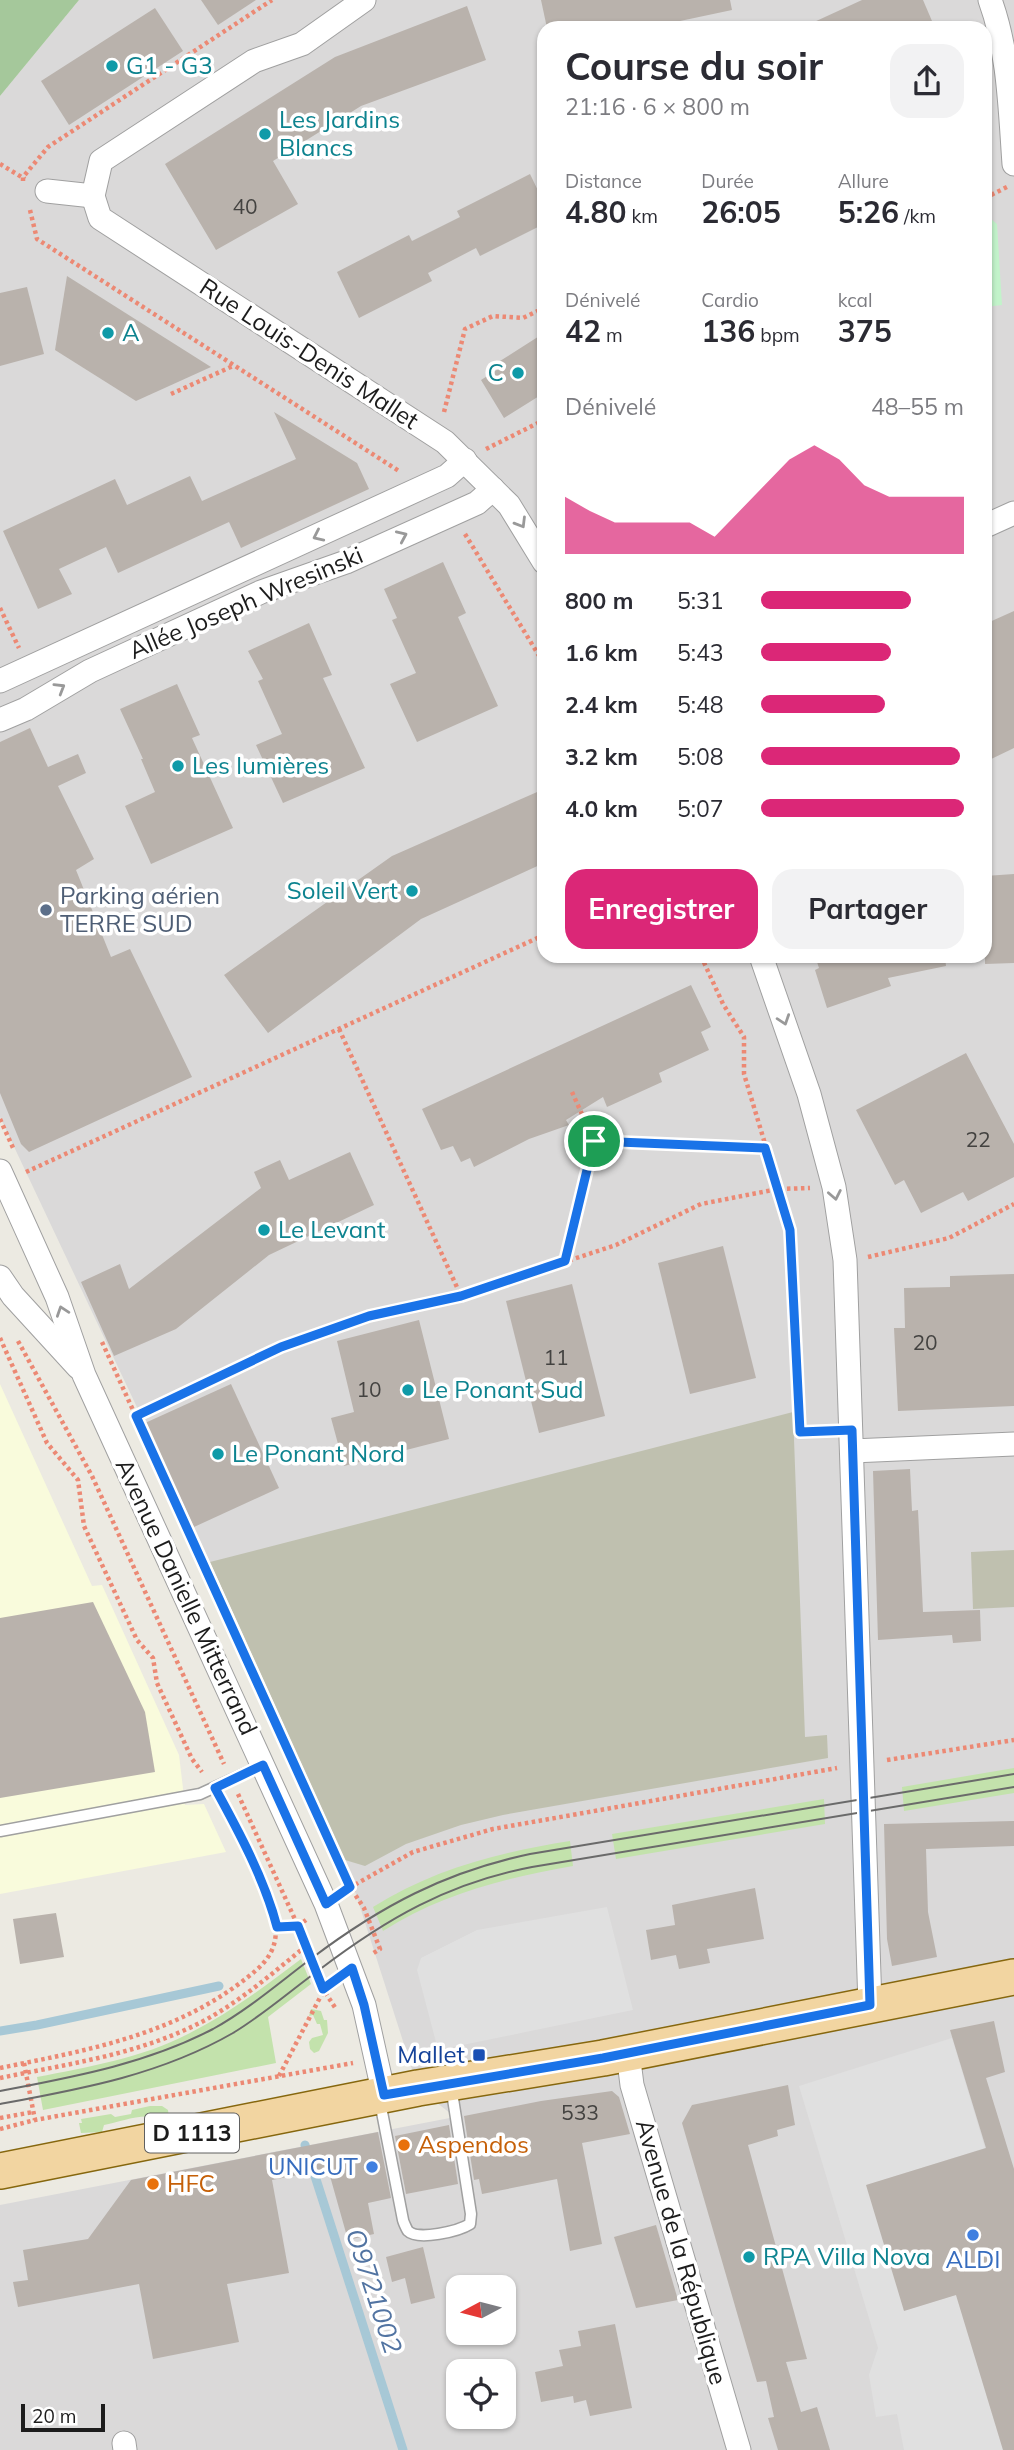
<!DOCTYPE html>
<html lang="fr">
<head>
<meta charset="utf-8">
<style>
  :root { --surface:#fff; --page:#f2f2f3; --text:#2b2b33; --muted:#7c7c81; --accent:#db2777 }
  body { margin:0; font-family:Mulish,sans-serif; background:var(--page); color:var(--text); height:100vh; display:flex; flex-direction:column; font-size:26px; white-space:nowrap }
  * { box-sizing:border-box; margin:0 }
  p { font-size:23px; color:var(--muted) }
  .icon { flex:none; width:38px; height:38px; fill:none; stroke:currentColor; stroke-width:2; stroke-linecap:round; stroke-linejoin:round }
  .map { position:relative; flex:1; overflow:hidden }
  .drawer { position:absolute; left:537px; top:21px; width:455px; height:942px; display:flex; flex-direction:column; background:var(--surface); border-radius:21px; box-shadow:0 2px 5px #0004 }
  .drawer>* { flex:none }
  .needle { width:46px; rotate:263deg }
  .controls { position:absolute; left:446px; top:2275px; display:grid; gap:14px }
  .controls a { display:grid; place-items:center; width:70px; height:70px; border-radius:14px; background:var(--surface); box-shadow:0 2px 5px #0004; font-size:35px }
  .scale { position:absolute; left:21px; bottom:18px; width:84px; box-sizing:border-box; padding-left:7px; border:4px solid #1c1c1c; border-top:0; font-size:19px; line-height:24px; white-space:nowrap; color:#1c1c1c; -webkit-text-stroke:5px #fff; paint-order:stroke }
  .pin { position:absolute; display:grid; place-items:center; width:60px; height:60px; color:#fff; margin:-30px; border:4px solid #fff; border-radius:50%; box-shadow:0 2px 7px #0007 }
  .round { display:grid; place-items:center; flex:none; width:74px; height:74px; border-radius:21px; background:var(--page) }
  .head { display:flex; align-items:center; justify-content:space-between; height:119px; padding:0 28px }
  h1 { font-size:38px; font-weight:700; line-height:52px }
  .metrics { display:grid; grid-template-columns:repeat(3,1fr); gap:10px; height:119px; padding:7px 28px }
  .metrics div { display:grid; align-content:center }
  .metrics b { font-size:30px; font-weight:700 }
  .metrics small { font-size:19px; font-weight:400 }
  .metrics p { font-size:19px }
  .chart { height:196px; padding:14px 28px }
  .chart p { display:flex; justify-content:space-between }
  .chart svg { width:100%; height:126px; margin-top:7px; fill:var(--accent); opacity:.7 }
  .primary-button { display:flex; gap:14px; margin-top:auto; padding:14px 28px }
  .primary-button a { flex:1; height:80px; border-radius:21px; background:var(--accent); color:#fff; font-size:28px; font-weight:700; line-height:80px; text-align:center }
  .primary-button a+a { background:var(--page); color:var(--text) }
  ul { padding:0 28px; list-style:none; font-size:23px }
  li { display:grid; grid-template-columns:112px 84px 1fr; align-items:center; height:52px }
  li i { height:18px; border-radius:9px; background:var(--accent) }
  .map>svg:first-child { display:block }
  .residential { fill:#dad9d9; fill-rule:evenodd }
  .education { fill:#f9fbdc }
  .construction { fill:#bfc0af }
  .grass { fill:#c3e2ac }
  .forest { fill:#a5c89b }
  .park { fill:#c2f3ca }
  .parking { fill:#e0e0e0 }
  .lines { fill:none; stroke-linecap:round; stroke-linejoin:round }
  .stream { stroke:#a7c8d6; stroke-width:9 }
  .building { fill:#b9b2ac }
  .lane-casing { stroke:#a0a0a0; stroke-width:13 }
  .street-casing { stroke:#a0a0a0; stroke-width:25 }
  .primary-casing { stroke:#86670e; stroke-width:38 }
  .path { stroke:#ec8974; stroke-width:4.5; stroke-dasharray:3.5 3.5; stroke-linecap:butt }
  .lane { stroke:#fff; stroke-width:10 }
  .street { stroke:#fff; stroke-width:23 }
  .primary { stroke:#f2d5a1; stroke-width:35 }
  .tram { stroke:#6a6a6a; stroke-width:2 }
  .oneway { stroke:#999 }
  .route-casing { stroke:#fff; stroke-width:14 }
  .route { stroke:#1a73e8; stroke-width:9 }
  .culture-dot { fill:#0f9aa8; stroke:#fff; stroke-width:2.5 }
  .service-dot { fill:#5c6f8a; stroke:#fff; stroke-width:2.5 }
  .transit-dot { fill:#1a4fb4; stroke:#fff; stroke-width:2.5 }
  .food-dot { fill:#e8710a; stroke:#fff; stroke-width:2.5 }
  .shop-dot { fill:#3f7fe0; stroke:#fff; stroke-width:2.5 }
  .labels { text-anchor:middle; stroke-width:7; stroke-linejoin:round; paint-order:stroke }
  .number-label { font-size:21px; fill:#434240 }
  .shield { fill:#fff; stroke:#606060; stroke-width:2 }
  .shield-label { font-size:23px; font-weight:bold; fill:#1c1c1c }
  .culture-label { font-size:24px; fill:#0d838f; stroke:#fff; text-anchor:start }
  .street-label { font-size:24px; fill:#1c1c1c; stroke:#fff }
  .service-label { font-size:24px; fill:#4e5e75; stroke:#fff; text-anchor:start }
  .transit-label { font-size:24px; fill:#164399; stroke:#fff; text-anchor:end }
  .food-label { font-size:24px; fill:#c56008; stroke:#fff; text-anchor:start }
  .shop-label { font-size:24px; fill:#366cbe; stroke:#fff; text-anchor:end }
  .water-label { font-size:26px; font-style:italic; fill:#5274a2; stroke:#fff }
</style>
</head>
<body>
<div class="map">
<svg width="1014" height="2450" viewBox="0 0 1014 2450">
  <rect width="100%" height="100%" fill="#eceae2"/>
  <path class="residential" d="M79 0H1014V2450H0V2205L455 2117 418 2088 345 1860 210 1562 0 1117V96ZM544 28H985V956H544ZM458 2287H504V2333H458ZM458 2371H504V2417H458Z"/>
  <path class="education" d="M0 1384 92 1586 102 1585 179 1755 185 1805 204 1804 226 1852 0 1894Z"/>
  <g class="construction">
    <path d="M793 1412 805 1737 827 1735 828 1758 503 1815 461 1825 406 1844 365 1866 345 1860 210 1562Z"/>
    <path d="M1014 1550V1607L973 1609 971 1552Z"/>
  </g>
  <g class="grass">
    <path d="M1014 1768V1793L904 1811 902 1787Z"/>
    <path d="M824 1799 825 1824 616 1859 612 1834Z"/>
    <path d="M570 1841 573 1866C505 1878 441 1894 383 1931L373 1907C433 1869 500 1852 570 1841Z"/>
    <path d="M301 1959 311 1984 268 2017 276 2063 43 2110 37 2077C88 2067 142 2058 188 2034 229 2014 265 1986 301 1959Z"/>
    <path d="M311 2009 321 2011 324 2020H327L328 2033 319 2051 314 2053 310 2049 309 2042 312 2038 323 2035 320 2024H317L313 2015 309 2016Z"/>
    <path d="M150 2106H162L168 2110 169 2119 161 2120C146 2111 121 2122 104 2125L102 2132 81 2133 79 2123H82L81 2119 111 2114 115 2117 131 2114 132 2110Z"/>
  </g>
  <path class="forest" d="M0 0H79L0 96Z"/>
  <path class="park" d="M985 214 997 224 1002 305 985 307Z"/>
  <g class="parking">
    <path d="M607 1907 633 2010 438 2050 417 1970 421 1958 477 1930Z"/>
    <path d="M952 2038 985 2148 867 2185 906 2310 956 2295 1003 2450H904L897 2414 876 2417 869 2375 878 2348 799 2086Z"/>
  </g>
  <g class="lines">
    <g class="stream">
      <path d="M0 2031 37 2025 219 1986"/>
      <path d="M305 2145 403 2450"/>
    </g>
  </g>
  <g class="building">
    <path d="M201 0H256L218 25Z"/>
    <path d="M541 0H730L732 10 647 28H547Z"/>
    <path d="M862 0H923L935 28H801Z"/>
    <path d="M467 6 486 60 361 106 273 161 298 204 216 250 165 164 335 57Z"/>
    <path d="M155 8 183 51 69 125 41 81Z"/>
    <path d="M530 174 544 203V224L480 256 476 248 428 273 432 281 359 318 337 272 409 235 412 241 460 217 457 211Z"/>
    <path d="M67 276 211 367 136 401 55 350Z"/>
    <path d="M27 287 44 354 0 366V293Z"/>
    <path d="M544 333V393L504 418 481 380 503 366 500 361Z"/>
    <path d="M274 412 357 463 369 489 241 548 229 522 118 573 106 547 59 569 72 594 38 609 3 531 115 479 127 505 190 476 202 501 296 459Z"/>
    <path d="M443 562 466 613 458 617 498 706 417 742 390 684 416 673 392 620 397 618 384 589Z"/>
    <path d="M1014 611V748L985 762V624Z"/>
    <path d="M309 623 332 675 323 678 365 768 283 803 256 745 282 734 258 681 263 679 248 651Z"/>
    <path d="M177 684 200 735 192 738 233 828 151 864 125 806 155 792 141 759H143L120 709Z"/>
    <path d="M30 728 48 767 78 754 86 773 58 786 94 859 76 870 111 957 130 949 192 1077 29 1152 21 1144 0 1093V742Z"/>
    <path d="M544 789V863L421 919 268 1033 224 975 392 856Z"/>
    <path d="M1014 874V963L985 964V876Z"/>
    <path d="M815 956H945L946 966 888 978 891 986 827 1008 815 970 819 968Z"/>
    <path d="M691 985 711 1027 701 1032 709 1050 659 1073 662 1082 607 1107 603 1097 566 1120 569 1125 529 1139 474 1167 470 1158 461 1162 453 1146 441 1150 422 1109Z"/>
    <path d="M966 1053 1014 1144V1177L968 1201 963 1192 921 1213 904 1180 895 1185 856 1110Z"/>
    <path d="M350 1152 374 1205 269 1255 176 1329 114 1356 81 1282 120 1264 129 1289 261 1188 254 1172 280 1160 289 1180Z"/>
    <path d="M723 1246 756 1378 690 1394 658 1263Z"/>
    <path d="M1014 1274V1406L898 1411 894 1328H905L904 1288 950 1287V1276Z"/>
    <path d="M572 1284 605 1416 539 1433 506 1301Z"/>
    <path d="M419 1320 449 1439 344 1466 331 1418 354 1412 337 1341Z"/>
    <path d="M231 1384 279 1488 194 1527 145 1423Z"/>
    <path d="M910 1469 912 1511 918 1510 923 1612 980 1610 981 1641 953 1643 952 1635 878 1640 873 1471Z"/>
    <path d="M93 1602 145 1712 155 1772 0 1798V1618Z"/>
    <path d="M1014 1821V1846L926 1849 928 1912 937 1957 892 1966 887 1939 884 1824Z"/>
    <path d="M755 1888 764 1939 707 1949 710 1963 679 1969 676 1955 651 1960 646 1930 675 1925 672 1905Z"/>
    <path d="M56 1913 64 1957 20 1964 13 1919Z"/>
    <path d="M994 2021 1005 2072 986 2078 1014 2169V2450H1003L956 2295 904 2311 866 2185 986 2148 950 2030Z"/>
    <path d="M788 2085 795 2125 777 2130 778 2136 748 2145 807 2359 786 2362 801 2412 817 2407 830 2450H778L768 2418 774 2417 766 2381 757 2382 682 2123 692 2105Z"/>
    <path d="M612 2091 619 2097 630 2134 582 2143 602 2244 570 2251 557 2179 482 2194 479 2179 474 2180 464 2116 541 2101Z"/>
    <path d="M449 2125 458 2184 406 2194 395 2136Z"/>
    <path d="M378 2132 391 2198 368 2203 374 2234 348 2240 328 2169 272 2180 289 2273 227 2284 239 2342 153 2359 139 2284 18 2307 13 2282 28 2280 23 2250 88 2239 131 2180Z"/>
    <path d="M656 2225 678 2300 636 2308 614 2237Z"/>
    <path d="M423 2247 435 2298 411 2304 405 2278 392 2282 386 2257Z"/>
    <path d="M615 2324 632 2408 590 2416 586 2400 574 2403 573 2396 541 2402 535 2372 563 2366 559 2350 581 2346 578 2331Z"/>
  </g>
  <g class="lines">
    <defs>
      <g id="lane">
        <path d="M0 1831 200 1794 263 1765"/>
        <path d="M380 2102 403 2220C403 2221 407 2230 408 2231 418 2241 459 2231 470 2224L471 2214 451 2086"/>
      </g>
      <g id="street">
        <path d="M364 0 302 44 254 61 101 161 93 196 100 218 445 442 509 505 544 562"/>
        <path d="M990 0C1009 52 1010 109 1014 164"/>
        <path d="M47 191 93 196"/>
        <path d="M985 526 1014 513"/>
        <path d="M0 681 447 476 465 460"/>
        <path d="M0 720 26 709 90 671 261 592 346 562 477 503 493 489"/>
        <path d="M761 956 809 1094 834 1187 845 1260 870 2005"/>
        <path d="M0 1171 57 1297 84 1375 326 1904 364 2005 384 2095"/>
        <path d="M0 1277 13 1296 78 1367"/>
        <path d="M852 1451 1014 1444"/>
        <path d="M628 2053 632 2085 739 2450"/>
        <path d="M124 2443 125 2450"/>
      </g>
      <path id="primary" d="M0 2171 418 2088 603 2058 1014 1977"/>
    </defs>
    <use href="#lane" class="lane-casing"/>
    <use href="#street" class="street-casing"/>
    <use href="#primary" class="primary-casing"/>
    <g class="path">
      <path d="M0 164 25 179"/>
      <path d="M23 181V177L48 147 272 0"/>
      <path d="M985 198 1007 187"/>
      <path d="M30 210 37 239 399 471"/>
      <path d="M171 394 233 366"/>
      <path d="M444 412 465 329 493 316 523 318 544 308"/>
      <path d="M486 449 544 420"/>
      <path d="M465 534 544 664"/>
      <path d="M0 608 19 648"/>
      <path d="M701 956 723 1004 744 1037V1074L791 1230 799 1376 800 1432 826 1431"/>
      <path d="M339 1029 461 1296"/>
      <path d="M572 1092 594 1141"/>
      <path d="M0 1119 14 1150"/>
      <path d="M26 1172 544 935"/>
      <path d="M868 1257 949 1238 1014 1204"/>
      <path d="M565 1260 594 1141 765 1148"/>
      <path d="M0 1338 47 1443 78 1480 84 1526 137 1640 153 1658 157 1683 192 1759 202 1772"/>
      <path d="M18 1341 92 1476 224 1764"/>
      <path d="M102 1342 350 1887 364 1908 380 1949 372 1954"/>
      <path d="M136 1416 281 1347 368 1316 461 1296 616 1245 701 1204 778 1189 810 1188"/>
      <path d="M887 1760 1014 1740"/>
      <path d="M238 1794 298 1926 323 1989 336 2009"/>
      <path d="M349 1888 413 1852 493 1829 837 1768"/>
      <path d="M277 1927 298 1926 306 1920"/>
      <path d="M24 2063 35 2120"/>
      <path d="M0 2068C83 2051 165 2037 236 1986 265 1965 283 1950 273 1912L223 1802"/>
      <path d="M279 2076 325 1988"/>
      <path d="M0 2078C63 2065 128 2056 187 2029 232 2009 269 1976 306 1946"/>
      <path d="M0 2118 33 2112"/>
      <path d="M0 2129 35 2120 353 2063"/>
    </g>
    <use href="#lane" class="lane"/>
    <use href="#street" class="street"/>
    <use href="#primary" class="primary"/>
    <g class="tram">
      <path d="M0 2091C73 2077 146 2064 213 2029 249 2009 280 1982 312 1958 381 1906 445 1872 530 1854L1014 1774"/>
      <path d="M0 2104C81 2089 160 2075 233 2033 263 2015 290 1991 319 1970 386 1919 448 1883 532 1867L1014 1787"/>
    </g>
  </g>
  <defs><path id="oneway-chevron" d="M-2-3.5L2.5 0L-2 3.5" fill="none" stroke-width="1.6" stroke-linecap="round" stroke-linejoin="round" transform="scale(1.75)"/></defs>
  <g class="oneway">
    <use href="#oneway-chevron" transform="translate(521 523) rotate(59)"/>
    <use href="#oneway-chevron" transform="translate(318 536) rotate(155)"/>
    <use href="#oneway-chevron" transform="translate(402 536) rotate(-24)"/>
    <use href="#oneway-chevron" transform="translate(60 688) rotate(-31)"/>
    <use href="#oneway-chevron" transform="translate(784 1020) rotate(71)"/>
    <use href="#oneway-chevron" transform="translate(835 1195) rotate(79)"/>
    <use href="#oneway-chevron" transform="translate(62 1311) rotate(-109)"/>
  </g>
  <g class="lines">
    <defs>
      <path id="route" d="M594 1141 765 1148 790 1230 800 1432 852 1430 870 2005 603 2058 384 2095 364 2005 352 1968 323 1989 298 1926 277 1927C265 1880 238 1830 215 1788L263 1765 326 1904 350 1887 136 1416 281 1347 369 1316 461 1296 565 1261Z"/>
    </defs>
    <use href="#route" class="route-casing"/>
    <use href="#route" class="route"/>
  </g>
  <g class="culture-dot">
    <circle cx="112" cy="66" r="7"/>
    <circle cx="265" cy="134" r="7"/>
    <circle cx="108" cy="333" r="7"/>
    <circle cx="518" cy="373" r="7"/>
    <circle cx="178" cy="766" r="7"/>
    <circle cx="412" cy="891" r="7"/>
    <circle cx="264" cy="1230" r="7"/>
    <circle cx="408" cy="1390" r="7"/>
    <circle cx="218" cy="1454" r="7"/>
    <circle cx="749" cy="2257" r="7"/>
  </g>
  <circle class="service-dot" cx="46" cy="910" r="7"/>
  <rect class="transit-dot" x="472" y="2048" width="14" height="14" rx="3.5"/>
  <g class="food-dot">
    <circle cx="404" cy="2145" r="7"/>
    <circle cx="153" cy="2184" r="7"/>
  </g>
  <g class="shop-dot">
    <circle cx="372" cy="2167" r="7"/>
    <circle cx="973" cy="2235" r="7"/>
  </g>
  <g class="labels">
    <g class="number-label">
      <text x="245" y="214">40</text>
      <text x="978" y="1147">22</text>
      <text x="925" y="1350">20</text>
      <text x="556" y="1365">11</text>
      <text x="369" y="1397">10</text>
      <text x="580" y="2120">533</text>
    </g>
    <rect class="shield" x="145" y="2113.5" width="94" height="39" rx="5"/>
    <g class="shield-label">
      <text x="192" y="2141">D 1113</text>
    </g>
    <g class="culture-label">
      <text x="126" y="74">G1 - G3</text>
      <text x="279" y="128">Les Jardins<tspan x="279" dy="28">Blancs</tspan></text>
      <text x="122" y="341">A</text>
      <text x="504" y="381" text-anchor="end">C</text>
      <text x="192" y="774">Les lumières</text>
      <text x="398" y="899" text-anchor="end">Soleil Vert</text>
      <text x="278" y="1238">Le Levant</text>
      <text x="422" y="1398">Le Ponant Sud</text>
      <text x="232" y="1462">Le Ponant Nord</text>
      <text x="763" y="2265">RPA Villa Nova</text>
    </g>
    <g class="street-label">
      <text transform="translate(309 354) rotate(33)" y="8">Rue Louis-Denis Mallet</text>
      <text transform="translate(246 603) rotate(-23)" y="8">Allée Joseph Wresinski</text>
      <text transform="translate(186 1597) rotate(65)" y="8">Avenue Danielle Mitterrand</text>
      <text transform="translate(681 2252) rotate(74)" y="8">Avenue de la République</text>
    </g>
    <g class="service-label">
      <text x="60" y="904">Parking aérien<tspan x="60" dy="28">TERRE SUD</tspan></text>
    </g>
    <g class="transit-label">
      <text x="465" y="2063">Mallet</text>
    </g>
    <g class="food-label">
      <text x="418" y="2153">Aspendos</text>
      <text x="167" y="2192">HFC</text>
    </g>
    <g class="shop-label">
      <text x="358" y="2175">UNICUT</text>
      <text x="973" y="2268" text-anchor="middle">ALDI</text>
    </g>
    <g class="water-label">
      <text transform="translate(374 2291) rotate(72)" y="9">O9721002</text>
    </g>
  </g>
</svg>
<div class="controls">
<a><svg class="needle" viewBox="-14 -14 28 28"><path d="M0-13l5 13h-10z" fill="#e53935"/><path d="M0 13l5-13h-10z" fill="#7c7c81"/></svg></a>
<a><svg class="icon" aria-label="locate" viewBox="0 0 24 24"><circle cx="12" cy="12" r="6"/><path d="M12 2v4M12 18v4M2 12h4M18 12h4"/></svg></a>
</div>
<div class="scale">20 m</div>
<div class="pin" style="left:594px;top:1141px;background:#1e9e55"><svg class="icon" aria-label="arrive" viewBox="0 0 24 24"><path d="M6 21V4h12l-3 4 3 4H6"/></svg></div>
<section class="drawer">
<div class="head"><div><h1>Course du soir</h1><p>21:16 · 6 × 800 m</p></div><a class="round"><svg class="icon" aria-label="share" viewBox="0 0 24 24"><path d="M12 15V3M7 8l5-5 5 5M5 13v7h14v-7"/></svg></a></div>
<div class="metrics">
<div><p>Distance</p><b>4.80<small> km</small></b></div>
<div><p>Durée</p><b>26:05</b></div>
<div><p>Allure</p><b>5:26<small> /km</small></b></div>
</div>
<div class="metrics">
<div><p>Dénivelé</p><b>42<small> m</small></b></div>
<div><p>Cardio</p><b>136<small> bpm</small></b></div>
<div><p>kcal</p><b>375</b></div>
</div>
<div class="chart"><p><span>Dénivelé</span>48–55 m</p>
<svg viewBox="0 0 160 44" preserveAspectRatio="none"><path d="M0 44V24L10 29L20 33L30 33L40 33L50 33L60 38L70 29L80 20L90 11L100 6L110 11L120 20L130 24L140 24L150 24L160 24V44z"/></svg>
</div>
<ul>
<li><b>800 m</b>5:31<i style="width:74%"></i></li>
<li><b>1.6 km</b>5:43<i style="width:64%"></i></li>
<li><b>2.4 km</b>5:48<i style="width:61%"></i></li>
<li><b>3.2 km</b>5:08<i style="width:98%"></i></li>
<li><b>4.0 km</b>5:07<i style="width:100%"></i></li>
</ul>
<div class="primary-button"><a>Enregistrer</a><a>Partager</a></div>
</section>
</div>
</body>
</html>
